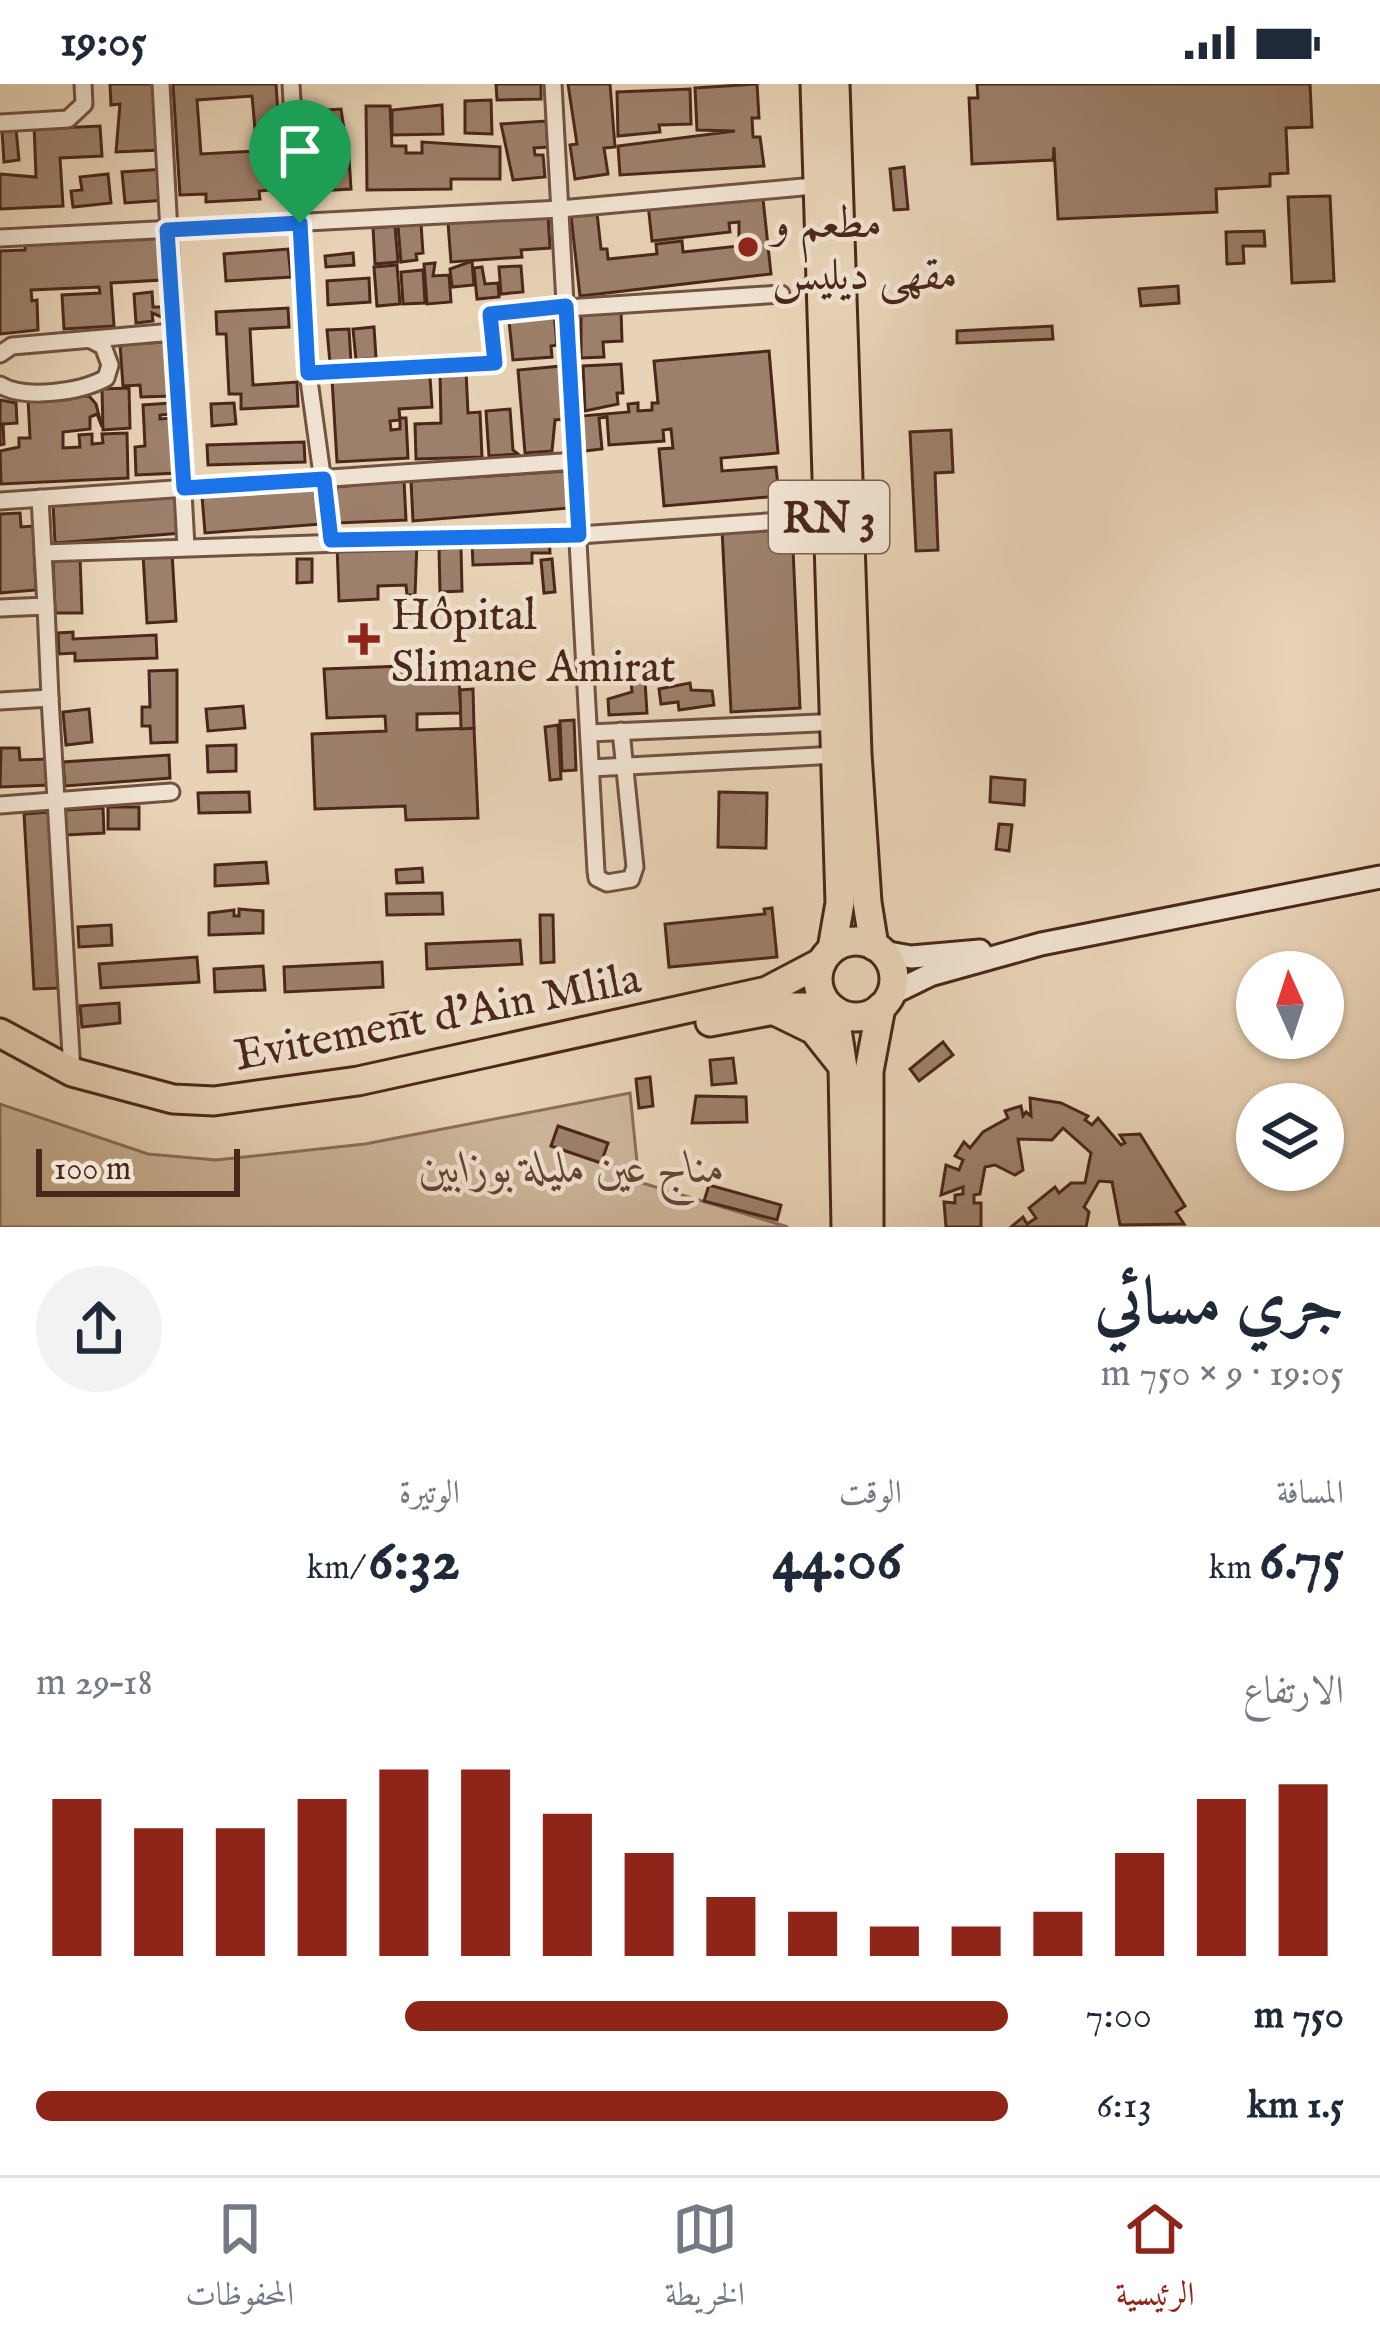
<!DOCTYPE html>
<html lang="ar">
<head>
<meta charset="utf-8">
<style>
  :root { --surface:#fff; --page:#f2f2f3; --text:#1f2937; --muted:#747a83; --line:#e0e1e3; --accent:#8f2418 }
  body { margin:0; font-family:"IM FELL English",Amiri,serif; background:var(--page); color:var(--text); direction:rtl; height:100vh; display:flex; flex-direction:column; font-size:45px; white-space:nowrap }
  * { box-sizing:border-box; margin:0 }
  p { font-size:39px; color:var(--muted) }
  .icon { flex:none; width:66px; height:66px; fill:none; stroke:currentColor; stroke-width:2; stroke-linecap:round; stroke-linejoin:round }
  .map { position:relative; height:1143px; overflow:hidden; direction:ltr }
  .details { display:flex; flex-direction:column; background:var(--surface); flex:1 }
  .details>* { flex:none }
  .needle { width:78px; rotate:357deg }
  .buttons { position:absolute; left:1236px; top:867px; display:grid; gap:24px }
  .buttons a { display:grid; place-items:center; width:108px; height:108px; border-radius:50%; background:var(--surface); box-shadow:0 3px 9px #0004; font-size:60px }
  .scale { position:absolute; left:36px; bottom:30px; width:204px; box-sizing:border-box; padding-left:12px; border:6px solid #4b271a; border-top:0; font-size:33px; line-height:42px; white-space:nowrap; color:#4b271a; -webkit-text-stroke:9px #f0e2d0; paint-order:stroke }
  .pin { position:absolute; display:grid; place-items:center; width:102px; height:102px; color:#fff; margin:-123px -51px; border-radius:50% 50% 50% 0; rotate:-45deg; box-shadow:0 0 12px #0007 }
  .pin .icon { rotate:45deg }
  .round { display:grid; place-items:center; flex:none; width:126px; height:126px; border-radius:63px; background:var(--page) }
  .overview { display:flex; align-items:center; justify-content:space-between; height:204px; padding:0 36px }
  h1 { font-size:66px; font-weight:800; line-height:90px }
  .figures { display:grid; grid-template-columns:repeat(3,1fr); gap:18px; height:204px; padding:12px 36px }
  .figures div { display:grid; align-content:center }
  .figures b { font-size:60px; font-weight:800 }
  .figures small { font-size:33px; font-weight:400 }
  .figures p { font-size:33px }
  .chart { height:336px; padding:24px 36px }
  .chart p { display:flex; justify-content:space-between }
  .chart svg { width:100%; height:216px; margin-top:12px; stroke:var(--accent); stroke-width:6 }
  ul { padding:0 36px; list-style:none; font-size:39px }
  li { display:grid; grid-template-columns:192px 144px 1fr; align-items:center; height:90px }
  li i { height:30px; border-radius:15px; background:var(--accent) }
  .status { display:flex; justify-content:space-between; align-items:center; height:84px; padding:0 60px; background:var(--surface); direction:ltr }
  .status svg { height:33px; fill:currentColor }
  .dock { display:flex; justify-content:space-around; align-items:center; height:168px; border-top:3px solid var(--line); background:var(--surface); font-size:33px; color:var(--muted) }
  .dock a { display:grid; justify-items:center; gap:6px }
  .dock .current { color:var(--accent) }
  .map>svg:first-child { display:block }
  .green { fill:#cdb69b; stroke:#8c6e5a; stroke-width:3 }
  .building { fill:#9d806b; stroke:#4b271a; stroke-width:3; fill-rule:evenodd }
  .lines { fill:none; stroke-linecap:round; stroke-linejoin:round }
  .street-casing { stroke:#725241; stroke-width:21 }
  .secondary-casing { stroke:#4b271a; stroke-width:27 }
  .highway-casing { stroke:#4b271a; stroke-width:33 }
  .street { stroke:#f0e2d0; stroke-width:15 }
  .secondary { stroke:#f0e2d0; stroke-width:21 }
  .highway { stroke:#e8d3b6; stroke-width:27 }
  .route-casing { stroke:#fff; stroke-width:24 }
  .route { stroke:#1a73e8; stroke-width:15 }
  .poi-dot { fill:#8f2418; stroke:#f0e2d0; stroke-width:4.5 }
  .labels { text-anchor:middle; stroke-width:9; stroke-linejoin:round; paint-order:stroke }
  .shield { fill:#f0e2d0; stroke:#7c5f51; stroke-width:3 }
  .shield-label { font-size:42px; font-weight:bold; fill:#4b271a }
  .poi-label { font-size:45px; fill:#4b271a; stroke:#f0e2d0; text-anchor:start }
  .street-label { font-size:45px; fill:#4b271a; stroke:#f0e2d0 }
  .park-label { font-size:45px; font-style:italic; fill:#654434; stroke:#f0e2d0 }
</style>
</head>
<body>
<div class="status"><b>19:05</b><svg viewBox="0 0 49 12"><path d="M0 12V9h3v3zM5 12V6h3v6zM10 12V3h3v9zM15 12V0h3v12zM26 1h20v11H26zM47 4h2v5h-2z"/></svg></div>
<div class="map">
<svg width="1380" height="1143" viewBox="0 0 1380 1143">
  <rect width="100%" height="100%" fill="#e8d3b6"/>
  <filter id="stains"><feTurbulence type="fractalNoise" baseFrequency=".00167" numOctaves="4"/><feColorMatrix values="0 0 0 0 .2 0 0 0 0 .09 0 0 0 0 .02 0 0 0 .5 -.17"/></filter>
  <radialGradient id="worn" r=".72"><stop offset=".6" stop-color="#630" stop-opacity="0"/><stop offset="1" stop-color="#630" stop-opacity=".3"/></radialGradient>
  <path class="green" d="M630 1009 639 1098 788 1143H0V1020L148 1070 216 1076 365 1060Z"/>
  <g class="building">
    <path d="M110 0H157L161 66 116 68 120 20 111 21Z"/>
    <path d="M173 0H276L283 105 259 107 260 115 206 118V110L180 111ZM252 12 257 67 201 70 197 16Z"/>
    <path d="M496 0H541V15L497 16Z"/>
    <path d="M568 0H610L615 63 604 64 608 90 575 95 570 61 577 60Z"/>
    <path d="M757 0 759 34H752L753 53H760L764 82 620 91 618 62 735 47 697 46 695 4Z"/>
    <path d="M977 0H1310L1312 43 1286 44 1288 89 1270 90V102L1216 105 1217 128 1058 135 1054 63 1053 76 972 80 969 14H978Z"/>
    <path d="M690 5 691 40 659 41 660 48 618 52 617 8Z"/>
    <path d="M491 16 492 50 465 49V17Z"/>
    <path d="M442 21 443 50 392 51V26Z"/>
    <path d="M366 22H390L392 62H406V69H422V58L500 63V95H451V105L367 106Z"/>
    <path d="M341 25 346 59H339L340 73H349L351 105 318 107 313 27Z"/>
    <path d="M546 37 548 63 534 64 535 71H543L545 93 513 96 501 40Z"/>
    <path d="M58 38V44L100 42 102 72 60 74 63 122 0 125V90L36 93 34 39Z"/>
    <path d="M16 45 19 76 4 78 2 46Z"/>
    <path d="M904 83 908 125 894 126 890 85Z"/>
    <path d="M164 85 166 116 125 119 122 88Z"/>
    <path d="M108 90 111 119 73 123 71 107 82 106 80 93Z"/>
    <path d="M1330 112 1334 197 1292 199 1288 113Z"/>
    <path d="M763 115 771 190 580 212 571 132 597 129 601 165H607L608 175 657 170 656 160 682 157 683 168 739 162V138L729 139 730 148 652 157 648 120Z"/>
    <path d="M548 131 550 164 521 166 522 173 451 178 448 139Z"/>
    <path d="M421 140 423 169 416 170 417 176 401 178 398 142Z"/>
    <path d="M395 142 398 178 375 180 373 144Z"/>
    <path d="M1264 147 1265 162H1243L1244 179 1227 180 1226 148Z"/>
    <path d="M160 153 162 196 111 199 114 242 64 245 62 211 100 209 99 203 31 206 32 217 37 216 38 246 0 250V167L25 166V160Z"/>
    <path d="M288 165 291 193 226 197 224 170Z"/>
    <path d="M353 169 354 181 326 183 325 172Z"/>
    <path d="M472 177 474 201 452 203 450 185Z"/>
    <path d="M435 179 433 192 449 191 451 218 427 220 424 180Z"/>
    <path d="M397 181 400 220 377 222 374 183Z"/>
    <path d="M521 182 523 208 501 210 499 183Z"/>
    <path d="M482 183 485 200 498 199 499 213 477 215 474 184Z"/>
    <path d="M423 186 425 219 403 220 401 188Z"/>
    <path d="M369 194 370 218 328 221 327 197Z"/>
    <path d="M1178 202 1179 219 1141 222 1139 205Z"/>
    <path d="M152 208 153 223H163L164 234 152 229 153 237 136 239 134 210Z"/>
    <path d="M288 224 289 243 250 245 253 301 297 298 298 322 241 325V310H229L226 250H217L216 228Z"/>
    <path d="M621 226 622 257 603 258 604 273 581 274V228Z"/>
    <path d="M554 229 557 261 551 262 552 273 513 276 509 237Z"/>
    <path d="M1052 242 1053 255 957 259V247Z"/>
    <path d="M374 243 376 274 356 276 353 245Z"/>
    <path d="M349 245 351 278 330 279 327 246Z"/>
    <path d="M168 258 171 312 141 313 140 301 123 302 120 260Z"/>
    <path d="M769 267 778 369 721 374 722 387 776 383 779 412 664 422 659 365 673 364 671 345 663 346 664 357 609 361 607 333 599 334 602 365 584 367 581 332 629 328 628 320 638 319V327L652 326V319H658L654 277Z"/>
    <path d="M621 280 623 309H617L618 320 585 327 583 282Z"/>
    <path d="M562 282 566 335 555 336 552 367 525 369 518 286Z"/>
    <path d="M466 287 468 329 480 328 482 373 416 375 415 340 441 339 440 288Z"/>
    <path d="M403 291 430 293 432 323 399 325 400 336 390 337 391 346 400 345V334H406L408 374 337 378 332 295Z"/>
    <path d="M129 304 130 344 103 346 102 305Z"/>
    <path d="M89 312 96 320 102 343 97 330 90 333V345L63 348V364L80 363 79 351 92 350V360L103 359 102 350 127 349 128 394 1 400 0 367 19 363V354H30L28 314Z"/>
    <path d="M0 316 16 319 17 339 3 340 4 360 0 361Z"/>
    <path d="M170 319 171 330 160 331V335L173 334 179 389 136 391 135 363 145 362 143 321Z"/>
    <path d="M234 319 236 340 212 342 211 320Z"/>
    <path d="M510 325 513 366 518 370 489 372 486 327Z"/>
    <path d="M951 346 953 388 935 389 938 466 916 467 910 348Z"/>
    <path d="M304 358 305 378 208 381 207 361Z"/>
    <path d="M567 387 570 424 413 437 411 397Z"/>
    <path d="M404 396 406 436 338 439 336 403Z"/>
    <path d="M313 402 322 440 205 449 202 412Z"/>
    <path d="M180 412 182 449 55 459 53 419Z"/>
    <path d="M20 429 21 443 33 442 36 506 0 509V430Z"/>
    <path d="M792 442 800 624 731 628 722 445Z"/>
    <path d="M549 454 550 469H532V479L473 481 472 458Z"/>
    <path d="M417 458 415 511H407L406 501 378 502V515L339 517 337 461Z"/>
    <path d="M461 464 462 507 440 508 439 465Z"/>
    <path d="M172 468 176 537 147 539 143 470Z"/>
    <path d="M80 473 82 529H55L53 474Z"/>
    <path d="M297 475H312V498L297 499Z"/>
    <path d="M552 475 555 508 544 509 541 476Z"/>
    <path d="M73 548V555L156 551 157 574 75 577V569L59 570 58 549Z"/>
    <path d="M458 580 461 629 417 630V646L474 644 478 734 406 736 405 722 315 725 312 650 386 647 385 632 327 634 324 585Z"/>
    <path d="M177 586V658L151 659 150 642H142V623H150L149 587Z"/>
    <path d="M645 597 647 629 609 631 608 615 632 608 631 598Z"/>
    <path d="M690 599 691 606 712 607 714 621 679 626 678 618 661 620 659 605Z"/>
    <path d="M473 605 474 644 461 645 460 606Z"/>
    <path d="M243 622 245 644 208 647 206 625Z"/>
    <path d="M89 625 92 658 66 661 63 628Z"/>
    <path d="M574 636 576 686 562 687 560 637Z"/>
    <path d="M558 641 561 695 550 696 545 643Z"/>
    <path d="M236 661V687L208 688 207 662Z"/>
    <path d="M1 664H19L20 676 48 675 49 701 0 703Z"/>
    <path d="M169 671 170 694 65 702 63 678Z"/>
    <path d="M991 693 1025 696 1024 721 990 718Z"/>
    <path d="M249 708 250 728 199 729 198 709Z"/>
    <path d="M719 708 767 709 766 764 718 763Z"/>
    <rect x="108" y="723" width="31" height="22"/>
    <path d="M103 724 104 749 66 751 65 726Z"/>
    <path d="M49 728 58 904 34 905 24 730Z"/>
    <path d="M999 740 1012 741 1009 767 996 765Z"/>
    <path d="M266 778 268 799 215 802V781Z"/>
    <path d="M422 784 423 798 397 799 396 786Z"/>
    <path d="M442 809 443 830 387 831 386 810Z"/>
    <path d="M772 824 777 873 669 883 665 840 765 830 764 825Z"/>
    <path d="M239 825 263 827V849L209 851V829L234 826V832H239Z"/>
    <path d="M540 831H553L554 878 541 879Z"/>
    <path d="M111 841 112 861 79 863 78 843Z"/>
    <path d="M520 856 522 880 427 885 426 860Z"/>
    <path d="M197 873 199 898 101 904 99 880Z"/>
    <path d="M382 878 383 903 285 908 284 883Z"/>
    <path d="M263 882 265 906 215 908 214 885Z"/>
    <path d="M119 919 120 939 82 943 80 922Z"/>
    <path d="M414 927 416 943 393 946 391 931Z"/>
    <path d="M943 958 953 971 919 997 910 985Z"/>
    <path d="M733 974 736 999 712 1001 710 976Z"/>
    <path d="M650 993 653 1022 639 1024 636 995Z"/>
    <path d="M696 1012 746 1013 747 1038 692 1039Z"/>
    <path d="M1030 1014 1061 1019 1088 1032 1085 1036 1092 1041 1098 1034 1121 1061 1125 1059 1120 1051 1140 1050 1185 1122 1176 1128 1184 1140 1120 1141 1112 1098 1099 1097 1084 1123 1089 1128 1086 1143H1011L1023 1133 1027 1140 1036 1134 1029 1124 1055 1103 1059 1109 1071 1099H1085L1091 1069 1063 1044 1052 1056 1018 1055 1023 1086 1015 1091 995 1081 985 1083 980 1110 974 1111V1119H981V1143H946L944 1118 955 1119V1111L963 1110V1103L941 1111 946 1081 959 1086 963 1076 955 1072 964 1058 970 1064 983 1048 1008 1034 1005 1027 1021 1022 1023 1032 1026 1028 1031 1032Z"/>
    <path d="M558 1042 608 1059 601 1079 551 1062Z"/>
    <path d="M709 1101 781 1121 777 1136 704 1117Z"/>
  </g>
  <g class="lines">
    <defs>
      <g id="street">
        <path d="M161 0 186 463"/>
        <path d="M291 0 308 289 331 456"/>
        <path d="M553 0 596 787 597 794 607 799 631 795 635 783 621 647"/>
        <path d="M0 39 68 35 84 20 83 0"/>
        <path d="M0 154 560 125 825 101"/>
        <path d="M0 270 12 262 173 248"/>
        <path d="M308 289 495 279 490 229 781 210"/>
        <path d="M0 301C25 316 81 308 106 294L110 281 103 262 91 256"/>
        <path d="M0 417 576 377"/>
        <path d="M43 469 579 451 796 436"/>
        <path d="M0 524 46 522 40 414"/>
        <path d="M50 614 72 988"/>
        <path d="M0 617 50 614 46 522"/>
        <path d="M589 649 841 638"/>
        <path d="M591 684 836 671"/>
        <path d="M0 721 171 708"/>
      </g>
      <g id="secondary">
        <path d="M883 868 911 873 980 867"/>
        <path d="M891 910 930 891 1041 860 1380 793"/>
      </g>
      <g id="highway">
        <path d="M815 0 840 819 832 865"/>
        <path d="M835 0 857 670 867 818 874 862"/>
        <circle cx="856" cy="895" r="38"/>
        <path d="M834 926 843 984 846 1143"/>
        <path d="M775 927 814 946 841 980"/>
        <path d="M710 938 791 923H830"/>
        <path d="M0 949 72 988 173 1015 214 1017 358 997 767 907 822 878"/>
        <path d="M869 1143V987L881 923"/>
      </g>
    </defs>
    <use href="#street" class="street-casing"/>
    <use href="#secondary" class="secondary-casing"/>
    <use href="#highway" class="highway-casing"/>
    <use href="#street" class="street"/>
    <use href="#secondary" class="secondary"/>
    <use href="#highway" class="highway"/>
  </g>
  <g class="lines">
    <defs>
      <path id="route" d="M300 139 308 289 495 279 490 230 566 222 579 451 331 456 324 395 184 404 167 146Z"/>
    </defs>
    <use href="#route" class="route-casing"/>
    <use href="#route" class="route"/>
  </g>
  <g class="poi-dot">
    <circle cx="748" cy="163" r="12"/>
    <path d="M358 537h12v12h12v12h-12v12h-12v-12h-12v-12h12z"/>
  </g>
  <g class="labels">
    <rect class="shield" x="769" y="397" width="120" height="72" rx="9"/>
    <g class="shield-label">
      <text x="829" y="448">RN 3</text>
    </g>
    <g class="poi-label">
      <text x="772" y="153">مطعم و<tspan x="772" dy="52">مقهى ديليس</tspan></text>
      <text x="391" y="545">Hôpital<tspan x="391" dy="52">Slimane Amirat</tspan></text>
    </g>
    <g class="street-label">
      <text transform="translate(437 931) rotate(-11)" y="16">Evitement d'Ain Mlila</text>
    </g>
    <g class="park-label">
      <text x="572" y="1098">مناج عين مليلة بوزابين</text>
    </g>
  </g>
  <rect width="100%" height="100%" filter="url(#stains)"/>
  <rect width="100%" height="100%" fill="url(#worn)"/>
</svg>
<div class="buttons">
<a><svg class="needle" viewBox="-14 -14 28 28"><path d="M0-13l5 13h-10z" fill="#e53935"/><path d="M0 13l5-13h-10z" fill="#747a83"/></svg></a>
<a><svg class="icon" aria-label="layers" viewBox="0 0 24 24"><path d="M12 4l9 5-9 5-9-5zM3 14l9 5 9-5"/></svg></a>
</div>
<div class="scale">100 m</div>
<div class="pin" style="left:300px;top:139px;background:#1e9e55"><svg class="icon" aria-label="arrive" viewBox="0 0 24 24"><path d="M6 21V4h12l-3 4 3 4H6"/></svg></div>
</div>
<section class="details">
<div class="overview"><div><h1>جري مسائي</h1><p>19:05 · 9 × 750 m</p></div><a class="round"><svg class="icon" aria-label="share" viewBox="0 0 24 24"><path d="M12 15V3M7 8l5-5 5 5M5 13v7h14v-7"/></svg></a></div>
<div class="figures">
<div><p>المسافة</p><b>6.75<small> km</small></b></div>
<div><p>الوقت</p><b>44:06</b></div>
<div><p>الوتيرة</p><b>6:32<small> /km</small></b></div>
</div>
<div class="chart"><p><span>الارتفاع</span>18–29 m</p>
<svg viewBox="0 0 160 44" preserveAspectRatio="none"><path d="M5 44V12M15 44V18M25 44V18M35 44V12M45 44V6M55 44V6M65 44V15M75 44V23M85 44V32M95 44V35M105 44V38M115 44V38M125 44V35M135 44V23M145 44V12M155 44V9"/></svg>
</div>
<ul>
<li><b>750 m</b>7:00<i style="width:62%"></i></li>
<li><b>1.5 km</b>6:13<i style="width:100%"></i></li>
</ul>
</section>
<nav class="dock">
<a class="current"><svg class="icon" aria-label="home" viewBox="0 0 24 24"><path d="M3 11l9-7 9 7M6 9v11h12V9"/></svg>الرئيسية</a>
<a><svg class="icon" aria-label="map" viewBox="0 0 24 24"><path d="M3 6l6-2 6 2 6-2v14l-6 2-6-2-6 2zM9 4v14M15 6v14"/></svg>الخريطة</a>
<a><svg class="icon" aria-label="saved" viewBox="0 0 24 24"><path d="M7 4h10v16l-5-4-5 4z"/></svg>المحفوظات</a>
</nav>
</body>
</html>
